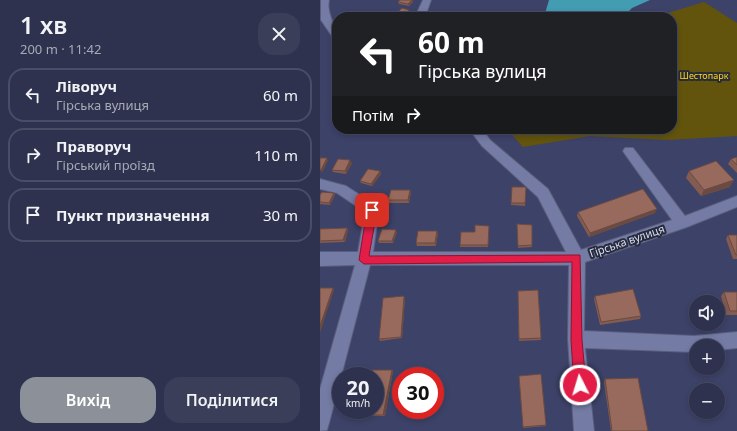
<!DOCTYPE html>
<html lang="uk">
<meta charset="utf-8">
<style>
:root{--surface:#2e324e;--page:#3a3e58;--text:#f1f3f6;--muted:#a7aab6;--line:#494d66;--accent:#8c9099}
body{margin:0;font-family:"Noto Sans",sans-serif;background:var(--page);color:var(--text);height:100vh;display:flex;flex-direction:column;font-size:15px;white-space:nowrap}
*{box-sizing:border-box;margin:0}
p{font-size:13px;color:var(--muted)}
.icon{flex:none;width:22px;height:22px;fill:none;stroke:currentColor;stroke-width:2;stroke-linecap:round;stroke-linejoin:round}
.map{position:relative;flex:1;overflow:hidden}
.side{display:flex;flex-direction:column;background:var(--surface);width:320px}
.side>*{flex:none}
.hud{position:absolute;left:12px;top:12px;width:345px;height:122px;border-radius:16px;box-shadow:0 2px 6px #0003,0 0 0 1px var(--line);background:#202124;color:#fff;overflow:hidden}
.buttons{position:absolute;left:369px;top:295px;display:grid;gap:8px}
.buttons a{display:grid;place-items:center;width:36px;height:36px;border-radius:50%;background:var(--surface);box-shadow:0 2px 6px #0003,0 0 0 1px var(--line);font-size:20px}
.speed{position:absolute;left:12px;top:367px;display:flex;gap:8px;font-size:20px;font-weight:700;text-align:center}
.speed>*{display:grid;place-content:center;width:52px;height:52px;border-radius:50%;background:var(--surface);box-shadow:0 2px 6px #0003,0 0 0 1px var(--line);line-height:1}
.speed small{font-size:10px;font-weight:400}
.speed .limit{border:6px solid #d22;background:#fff;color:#111}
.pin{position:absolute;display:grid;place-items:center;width:34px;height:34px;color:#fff;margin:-17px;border-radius:8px;box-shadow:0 2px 6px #0006}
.me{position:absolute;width:44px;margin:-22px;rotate:355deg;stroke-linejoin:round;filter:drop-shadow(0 0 3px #0008)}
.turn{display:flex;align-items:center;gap:14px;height:84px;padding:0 20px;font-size:18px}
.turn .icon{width:52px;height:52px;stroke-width:2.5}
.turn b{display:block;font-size:28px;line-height:34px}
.then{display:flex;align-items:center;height:38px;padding:0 20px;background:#0003;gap:8px;font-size:15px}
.round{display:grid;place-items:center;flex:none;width:42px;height:42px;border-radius:16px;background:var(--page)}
.head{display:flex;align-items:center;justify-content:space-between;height:68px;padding:0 20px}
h1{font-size:24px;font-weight:600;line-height:30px}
.action{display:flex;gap:8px;margin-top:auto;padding:8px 20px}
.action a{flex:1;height:46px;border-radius:16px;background:var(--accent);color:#fff;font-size:16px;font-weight:600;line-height:46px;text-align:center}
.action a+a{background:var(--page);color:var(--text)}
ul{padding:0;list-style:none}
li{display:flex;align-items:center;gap:12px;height:54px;margin:0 8px 6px;padding:0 12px;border:2px solid var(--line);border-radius:16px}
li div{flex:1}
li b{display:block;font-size:15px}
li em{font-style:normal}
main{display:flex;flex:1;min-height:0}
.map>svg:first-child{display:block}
.green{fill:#62540d}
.water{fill:#429cb2}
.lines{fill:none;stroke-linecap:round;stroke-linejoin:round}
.minor-casing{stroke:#5a5e7d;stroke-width:2}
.minor{fill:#747ba4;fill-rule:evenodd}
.wall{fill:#835b50}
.shaded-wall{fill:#6a4a41}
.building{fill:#986a5d;stroke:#6a4a41}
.route{fill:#e11d48;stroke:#92132f}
.labels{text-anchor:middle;stroke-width:4;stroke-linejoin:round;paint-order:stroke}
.far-park-label{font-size:9px;fill:#fed911;stroke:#282b3c}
.street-label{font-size:11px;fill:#d7dcf3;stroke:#282b3c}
</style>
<main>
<section class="side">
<div class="head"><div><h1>1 хв</h1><p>200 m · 11:42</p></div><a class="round"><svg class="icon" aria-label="close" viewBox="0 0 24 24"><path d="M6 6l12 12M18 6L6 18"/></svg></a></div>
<ul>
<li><svg class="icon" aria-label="left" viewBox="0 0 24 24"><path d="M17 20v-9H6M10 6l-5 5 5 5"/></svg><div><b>Ліворуч</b><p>Гірська вулиця</p></div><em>60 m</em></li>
<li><svg class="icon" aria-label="right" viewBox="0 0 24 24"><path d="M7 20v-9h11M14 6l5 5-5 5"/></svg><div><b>Праворуч</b><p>Гірський проїзд</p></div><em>110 m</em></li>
<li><svg class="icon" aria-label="arrive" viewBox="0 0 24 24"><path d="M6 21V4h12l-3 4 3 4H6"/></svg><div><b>Пункт призначення</b></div><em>30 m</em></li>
</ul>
<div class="action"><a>Вихід</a><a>Поділитися</a></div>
</section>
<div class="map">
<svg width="417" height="431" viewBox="0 0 417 431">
<rect width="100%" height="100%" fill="#3d4268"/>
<path class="green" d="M384,2L417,23V136L348,140L270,136L203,147L187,129H352V17H335Z"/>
<path class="water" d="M229,0H330L312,8L303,17H224Z"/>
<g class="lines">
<defs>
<g id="minor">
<path d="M1,0H9C6,15 17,25 17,40L14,39L1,20Z"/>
<path d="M103,0H111L105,17H95Z"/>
<path d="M149,129H162L170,140L228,189L261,250L352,220L305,154L303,151L305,148H313L365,216L417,196V207L367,227L265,262L264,331L374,336L417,332V348L398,350V346H376V352H374L265,348L274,431H254L248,339L249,265H50L9,423L7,430L0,431V389L35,265L0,266V252H38L45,212L17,193L0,189V179L26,186L57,206L59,210L53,252H246L218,197L162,146Z"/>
</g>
</defs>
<use href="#minor" class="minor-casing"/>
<use href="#minor" class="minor"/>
</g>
<g class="wall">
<path d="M78,2H93L89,6L79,4Z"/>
<path d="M89,10L90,12L85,17H76V14Z"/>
<path d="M417,157V173L408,164L411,159Z"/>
<path d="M32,163L26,174L13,172L12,170Z"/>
<path d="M60,171L61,174L52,186L41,183L40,181Z"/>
<path d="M369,171L410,187L381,196L366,178Z"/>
<path d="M206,187L205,206L191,205V203Z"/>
<path d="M91,192L89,203H69L68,200Z"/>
<path d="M14,193L15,195L10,205L0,204V195Z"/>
<path d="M258,212L335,213L269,237L257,216Z"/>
<path d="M197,224L212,225V247L198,248Z"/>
<path d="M27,228L28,230L25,242L0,243V229Z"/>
<path d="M169,228L168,247H140V245L155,232Z"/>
<path d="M77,232L73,243H59L58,241Z"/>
<path d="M118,233L116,246H97L96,243Z"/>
<path d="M408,235H417V259H413L406,239Z"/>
<path d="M218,290L221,340L199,341L198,291Z"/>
<path d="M404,292H417V315H406L401,296Z"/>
<path d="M275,296L321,316L320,319L280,325L274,299Z"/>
<path d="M85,298L82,338L60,341L59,339Z"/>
<path d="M72,370L73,371L65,416H45L43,415Z"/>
<path d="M199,376L226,425V426L203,428Z"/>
<path d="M285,379L328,431H291L284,382Z"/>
</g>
<g class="shaded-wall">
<path d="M92,0H93V2L89,6L88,4Z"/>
<path d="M89,10L90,12L85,17H83V16Z"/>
<path d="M7,158L8,161L2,173L1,170Z"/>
<path d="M30,160L32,163L26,174L25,171Z"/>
<path d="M60,171L61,174L52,186L51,184Z"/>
<path d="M414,180L410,187L381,196L384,190Z"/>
<path d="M90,190L91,192L89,203L88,200Z"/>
<path d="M14,193L15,195L10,205L9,203Z"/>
<path d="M337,209L335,213L269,237L270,233Z"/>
<path d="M27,228L28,230L25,242L23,240Z"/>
<path d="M76,230L77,232L73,243L72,241Z"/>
<path d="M117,231L118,233L116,246L115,243Z"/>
<path d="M13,288L14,290L0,333V326Z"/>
<path d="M84,296L85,298L82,338L81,337Z"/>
<path d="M72,370L73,371L65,416L63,415Z"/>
</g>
<g class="building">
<path d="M80,0H92L88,4L78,2Z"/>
<path d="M82,8L89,10L83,16L76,14Z"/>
<path d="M417,157V165L411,159Z"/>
<path d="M0,158H7L1,170H0Z"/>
<path d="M18,159L30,160L25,171L12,170Z"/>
<path d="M396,161L414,180L384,190L369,171Z"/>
<path d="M48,169L60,171L51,184L40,181Z"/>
<path d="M192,187H206L205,203H191Z"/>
<path d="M323,189L337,209L270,233L258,212Z"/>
<path d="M71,190H90L88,200H68Z"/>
<path d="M2,192L14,193L9,203L0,202V195Z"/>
<path d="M197,224L212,225V245L198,246Z"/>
<path d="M155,225L169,226L168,245H140L141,232H155Z"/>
<path d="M27,228L23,240L0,241V229Z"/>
<path d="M62,229L76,230L72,241H58Z"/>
<path d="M98,231H117L115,243H96Z"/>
<path d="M408,235H417V255H416Z"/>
<path d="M0,288H13L0,326Z"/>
<path d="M313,289L321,316L281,322L275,296Z"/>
<path d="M218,290L221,338L199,339L198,291Z"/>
<path d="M404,292H417V311H410Z"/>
<path d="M84,296L81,337L59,339L63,298Z"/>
<path d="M52,370H72L63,415H43L44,410H55V376H51Z"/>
<path d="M221,374L226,425L203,427L199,376Z"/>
<path d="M318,378L328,431H292L285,379Z"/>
</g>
<path class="route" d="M52,206L57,210L49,256L260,255L262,340L266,385L264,389L260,391L256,389L254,385L251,340L252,262L44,264L39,260L47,210Z"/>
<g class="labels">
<g class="far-park-label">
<text x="384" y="79">Шестопарк</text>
</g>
<g class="street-label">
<text transform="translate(307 241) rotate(-19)" y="4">Гірська вулиця</text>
</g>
</g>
</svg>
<div class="buttons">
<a><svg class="icon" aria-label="sound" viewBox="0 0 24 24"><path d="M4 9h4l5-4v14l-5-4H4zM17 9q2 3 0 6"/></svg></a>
<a>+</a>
<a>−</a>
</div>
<div class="speed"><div>20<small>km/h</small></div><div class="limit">30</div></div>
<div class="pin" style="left:52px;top:210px;background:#d93025"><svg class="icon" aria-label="arrive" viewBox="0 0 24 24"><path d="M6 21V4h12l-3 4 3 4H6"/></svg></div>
<svg class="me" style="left:260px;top:385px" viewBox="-20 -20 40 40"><circle r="17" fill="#e11d48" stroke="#fff" stroke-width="3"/><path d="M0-11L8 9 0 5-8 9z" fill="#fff"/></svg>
<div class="hud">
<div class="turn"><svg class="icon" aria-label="left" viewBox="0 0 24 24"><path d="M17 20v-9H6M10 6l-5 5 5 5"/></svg><div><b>60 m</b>Гірська вулиця</div></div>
<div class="then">Потім<svg class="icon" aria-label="right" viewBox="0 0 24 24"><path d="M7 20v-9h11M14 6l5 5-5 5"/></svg></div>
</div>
</div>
</main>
